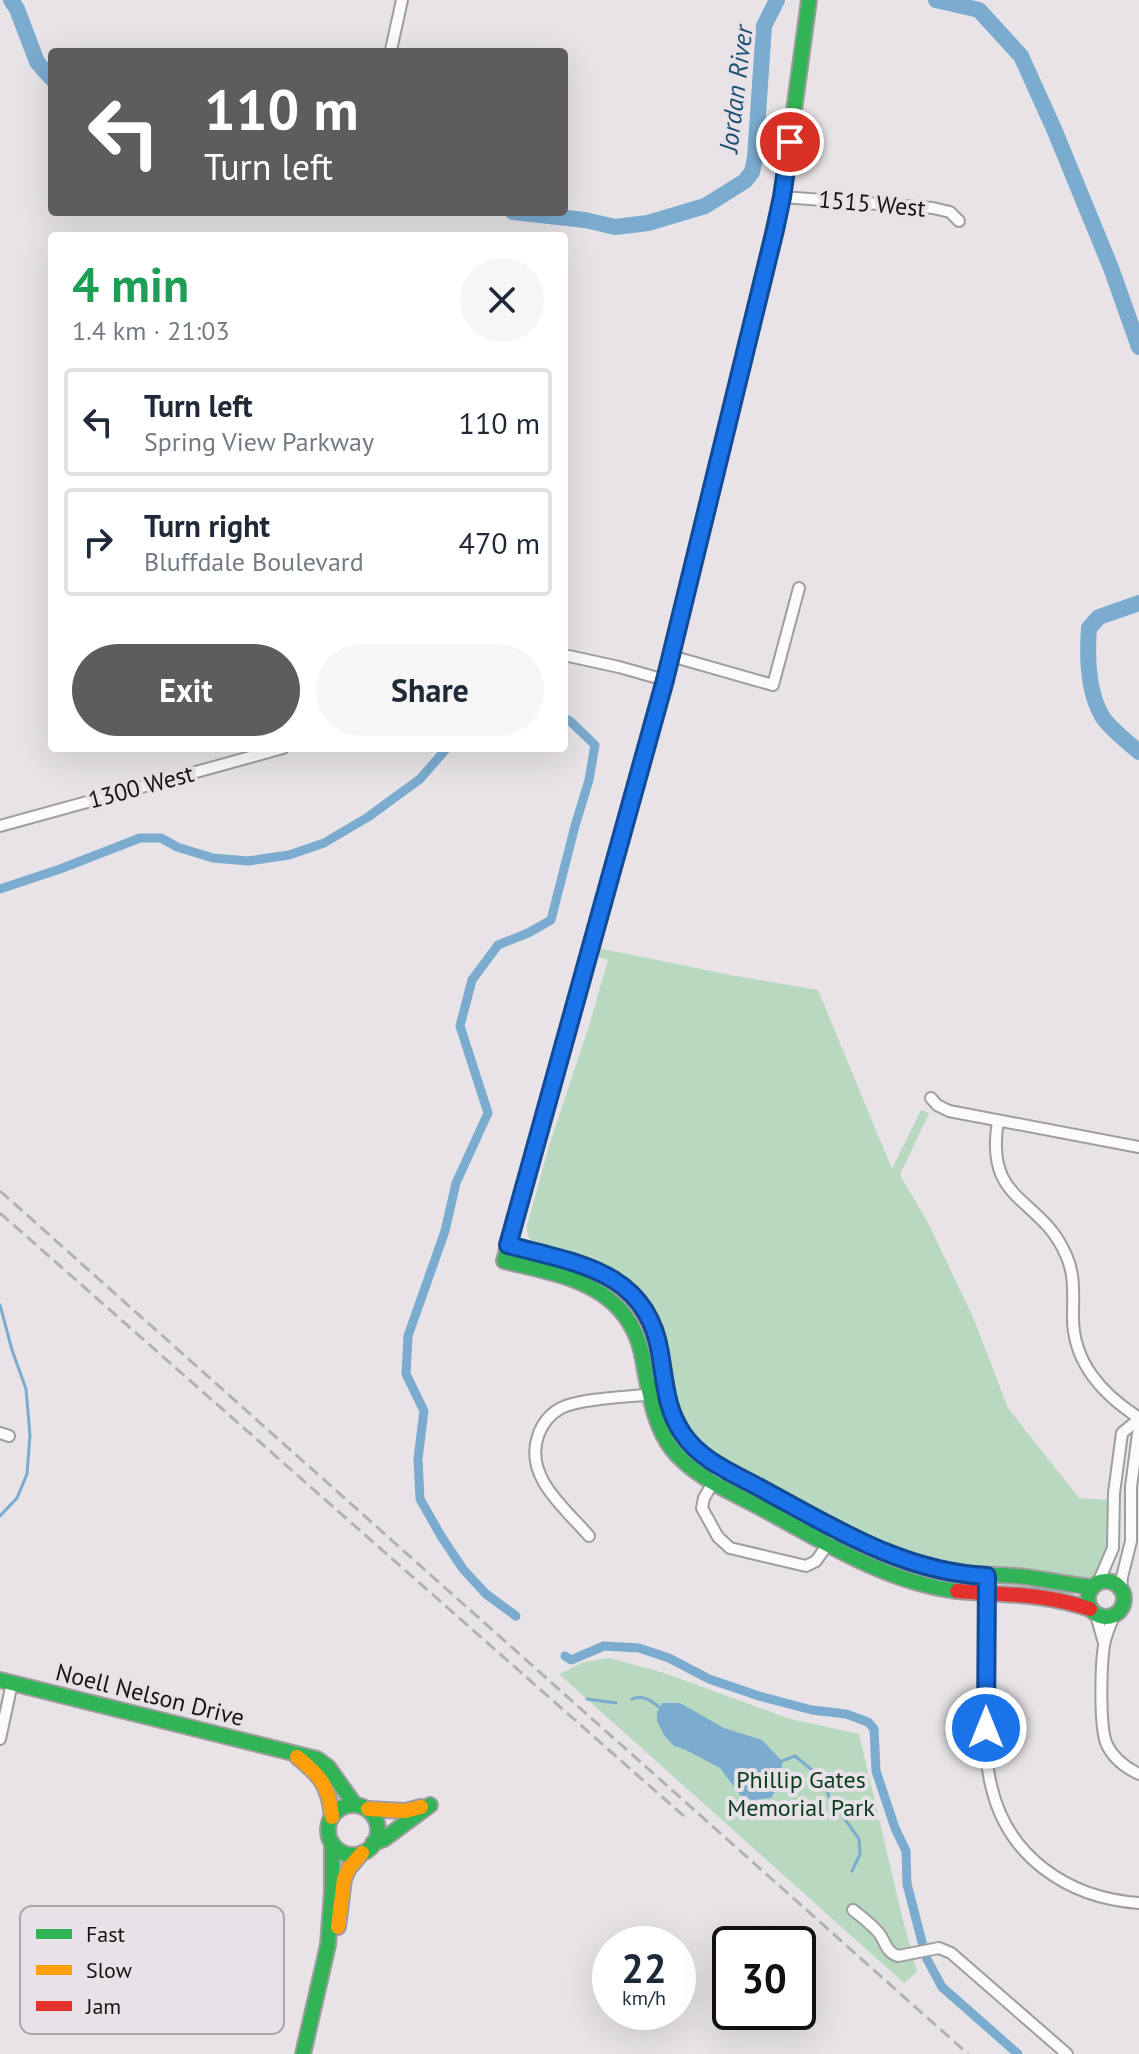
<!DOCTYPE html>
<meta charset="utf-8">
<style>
:root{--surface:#fff;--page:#f6f6f7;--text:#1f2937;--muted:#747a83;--line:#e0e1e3;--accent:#5e5c5e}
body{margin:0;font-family:"PT Sans",sans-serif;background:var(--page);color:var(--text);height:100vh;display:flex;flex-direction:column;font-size:30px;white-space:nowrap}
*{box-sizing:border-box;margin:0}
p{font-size:26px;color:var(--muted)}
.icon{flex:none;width:44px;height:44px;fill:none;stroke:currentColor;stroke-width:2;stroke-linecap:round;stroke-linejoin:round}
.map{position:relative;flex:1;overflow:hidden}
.sheet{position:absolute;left:48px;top:232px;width:520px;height:520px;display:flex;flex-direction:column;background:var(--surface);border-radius:8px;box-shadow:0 8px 32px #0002}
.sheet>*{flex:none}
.banner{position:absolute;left:48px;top:48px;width:520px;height:168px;border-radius:8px;box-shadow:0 8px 32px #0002;background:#5e5c5e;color:#fff;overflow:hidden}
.speed{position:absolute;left:592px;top:1926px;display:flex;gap:16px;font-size:40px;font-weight:700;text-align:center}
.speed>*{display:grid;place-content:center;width:104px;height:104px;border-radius:50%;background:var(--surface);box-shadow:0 8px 32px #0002;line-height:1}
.speed small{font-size:20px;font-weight:400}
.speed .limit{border:4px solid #111;border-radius:12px;background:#fff;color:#111}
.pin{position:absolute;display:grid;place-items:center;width:68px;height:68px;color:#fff;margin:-34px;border:4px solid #fff;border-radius:50%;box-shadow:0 2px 8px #0007}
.me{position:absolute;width:88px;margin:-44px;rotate:0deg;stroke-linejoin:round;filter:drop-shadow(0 0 6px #0008)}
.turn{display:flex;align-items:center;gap:28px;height:168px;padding:0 24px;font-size:36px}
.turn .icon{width:104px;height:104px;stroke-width:2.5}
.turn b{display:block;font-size:56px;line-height:68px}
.round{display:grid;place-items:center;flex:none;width:84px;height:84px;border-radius:42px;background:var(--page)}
.summary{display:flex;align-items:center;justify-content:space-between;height:136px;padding:0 24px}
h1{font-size:48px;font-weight:700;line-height:60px;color:#1e9e55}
.primary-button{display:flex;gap:16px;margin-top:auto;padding:16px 24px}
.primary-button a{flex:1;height:92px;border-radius:48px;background:var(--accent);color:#fff;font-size:32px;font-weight:700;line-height:92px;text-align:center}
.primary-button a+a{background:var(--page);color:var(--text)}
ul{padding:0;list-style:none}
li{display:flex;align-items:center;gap:24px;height:108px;margin:0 16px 12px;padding:0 8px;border:4px solid var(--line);border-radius:8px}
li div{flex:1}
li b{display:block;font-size:30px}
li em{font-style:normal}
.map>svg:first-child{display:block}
.green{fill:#b8d8bf}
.water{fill:#7babce}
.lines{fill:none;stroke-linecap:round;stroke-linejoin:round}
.stream{stroke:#7babce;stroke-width:3}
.canal{stroke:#7babce;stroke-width:9}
.river{stroke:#7babce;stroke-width:16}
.street-casing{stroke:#9f9d9f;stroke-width:14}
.fast-casing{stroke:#9f9d9f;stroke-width:18}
.slow-casing{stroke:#9f9d9f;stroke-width:18}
.jam-casing{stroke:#9f9d9f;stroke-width:18}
.street{stroke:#fbfbfb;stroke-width:10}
.fast{stroke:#30b455;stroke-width:14}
.slow{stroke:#ff9f0a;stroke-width:14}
.jam{stroke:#e5322d;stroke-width:14}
.rail{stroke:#b3b2b3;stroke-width:3;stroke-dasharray:12 6;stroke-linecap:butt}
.route-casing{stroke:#114b97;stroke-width:20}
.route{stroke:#1a73e8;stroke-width:14}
.labels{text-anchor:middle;stroke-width:8;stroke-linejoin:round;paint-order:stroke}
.street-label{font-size:24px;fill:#151314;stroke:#e8e2e8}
.park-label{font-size:24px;fill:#073c1b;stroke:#e8e2e8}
.water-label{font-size:26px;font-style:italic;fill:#1b4f71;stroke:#e8e2e8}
.key{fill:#e8e2e8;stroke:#a9a4a8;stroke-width:2}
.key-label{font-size:22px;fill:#151314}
</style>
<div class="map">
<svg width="1139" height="2054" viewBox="0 0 1139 2054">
<rect width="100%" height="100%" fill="#e7e3e7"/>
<g class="green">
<path d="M598,948L730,975L818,990L892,1169L921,1110L929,1113L900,1175L928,1223L973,1317L1008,1408L1079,1498L1109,1500C1109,1521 1113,1575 1083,1579C1072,1581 1058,1576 1047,1574C1007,1567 967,1568 927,1558C870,1544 820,1511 769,1482C745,1469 711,1455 692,1435C673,1413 674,1395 670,1368C669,1358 668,1347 665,1338C655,1305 632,1276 600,1262C580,1253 557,1249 536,1243C528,1239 527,1235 527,1226L549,1146L589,1026L608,960L599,957Z"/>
<path d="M609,1658L664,1673L790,1719L859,1734L902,1916L917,1972L904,1983L559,1674L584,1662Z"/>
</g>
<path class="water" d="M662,1703H680L724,1728L762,1740L782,1761V1780L771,1798L752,1800L741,1796L720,1768L686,1750L674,1746L664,1735L657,1721V1713Z"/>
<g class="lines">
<g class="stream">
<path d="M0,1305L12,1350L26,1389L30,1435L27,1474L17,1498L0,1516"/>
<path d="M587,1699L616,1703"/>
<path d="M632,1699C643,1695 651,1700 660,1708"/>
<path d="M782,1761L795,1756L823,1779L829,1797L859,1839L860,1854L852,1871"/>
</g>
<g class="canal">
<path d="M0,889L60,869L140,838H161L177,847L213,858L248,861L289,855L324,843L368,817L420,779L447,748"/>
<path d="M516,1616L486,1594L463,1569L441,1536L420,1499L418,1459L424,1411L406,1374L408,1336L445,1231L456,1183L488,1113L460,1026L472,980L498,945L528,933L551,920L575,826L589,780L595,745L570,721L564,718"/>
<path d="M565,1656L571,1660L604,1646L639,1648L669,1658L709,1679L759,1696L812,1710L846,1714L868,1722L874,1729L876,1771L895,1828L906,1851L907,1884L922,1942"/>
<path d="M927,1959L942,1987L1018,2054"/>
</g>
<g class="river">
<path d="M11,0L17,9L37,62L52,79"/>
<path d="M936,0L979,10L1021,56L1054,129L1111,268L1139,347"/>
<path d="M513,212L585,220L615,227L648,223L705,206L745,181L752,172L755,158L764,26L777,0"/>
<path d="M1139,603L1099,617L1089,628C1087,655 1088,692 1102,716C1109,728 1129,743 1139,752"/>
</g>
<defs>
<g id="street">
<path d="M391,50L402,0"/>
<path d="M782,197L933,208L950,212L959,221"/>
<path d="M564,655L619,667L665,680"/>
<path d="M671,656L773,685L799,588"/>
<path d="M0,826L283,748"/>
<path d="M931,1098L937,1105L949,1111L1139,1147"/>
<path d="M998,1121C984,1204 1040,1195 1066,1255C1075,1274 1073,1294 1073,1315C1072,1362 1102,1394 1139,1418"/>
<path d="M0,1433L9,1436"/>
<path d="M722,1467L704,1498L702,1508L718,1537L730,1548L806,1566L816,1561L830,1541"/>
<path d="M589,1536C565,1508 524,1477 538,1436C542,1424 550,1414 561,1408C582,1398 630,1397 654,1394"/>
<path d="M1098,1583L1113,1548L1114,1493L1122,1433L1139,1419"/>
<path d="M987,1588C986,1625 986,1662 986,1699C986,1728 984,1757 991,1785C1007,1857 1068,1898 1139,1903"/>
<path d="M1121,1590L1122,1577L1131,1541V1487L1139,1426"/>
<path d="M1096,1615L1104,1643"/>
<path d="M1114,1616C1110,1625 1106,1635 1104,1645C1101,1665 1099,1728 1107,1745C1114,1759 1126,1768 1139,1774"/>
<path d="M0,1739L12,1683"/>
<path d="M853,1910C862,1917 871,1924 878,1932C886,1941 885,1952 898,1956L939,1948L951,1953L1067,2054"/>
</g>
<g id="fast">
<path d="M691,574L757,304L784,184L809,0"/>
<path d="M605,898L504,1261C551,1273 609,1280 633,1329C641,1343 643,1360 646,1376C651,1401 656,1428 672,1449C694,1477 732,1492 763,1509C824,1542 886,1582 957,1591"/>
<path d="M508,1245C581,1264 644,1272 661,1358C666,1386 667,1415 685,1438C706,1464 738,1476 766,1491C819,1520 871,1552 930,1568C962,1577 994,1573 1026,1577C1048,1580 1070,1585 1092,1587"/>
<circle cx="1106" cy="1599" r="18"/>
<path d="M0,1680L317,1759L328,1767L355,1805"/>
<circle cx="353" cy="1830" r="25"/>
<path d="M373,1843L384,1839L430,1805"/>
<path d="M303,2054L328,1945L332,1891V1843"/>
</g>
<g id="slow">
<path d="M297,1757C321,1776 329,1786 332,1817"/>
<path d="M368,1809L405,1811L421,1807"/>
<path d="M338,1927L344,1879L349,1868L362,1853"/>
</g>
<g id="jam">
<path d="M605,898L665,680L691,574"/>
<path d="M957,1591C1005,1595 1044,1593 1090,1609"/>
</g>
</defs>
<use href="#street" class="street-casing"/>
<use href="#fast" class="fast-casing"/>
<use href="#slow" class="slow-casing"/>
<use href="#jam" class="jam-casing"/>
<use href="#street" class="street"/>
<use href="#fast" class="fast"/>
<use href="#slow" class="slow"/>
<use href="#jam" class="jam"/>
<g class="rail">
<path d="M0,1191L968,2054"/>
<path d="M0,1213L686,1818"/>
</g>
</g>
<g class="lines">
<defs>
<path id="route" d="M790,142L782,197L775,230L665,680L508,1245C575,1263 647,1270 660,1353C665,1382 666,1410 683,1434C701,1461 735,1474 762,1489C834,1528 903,1572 987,1576L986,1728"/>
</defs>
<use href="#route" class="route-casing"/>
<use href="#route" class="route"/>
</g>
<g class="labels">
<g class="street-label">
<text transform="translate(872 204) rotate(5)" y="8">1515 West</text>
<text transform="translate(141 787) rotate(-15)" y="8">1300 West</text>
<text transform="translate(150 1695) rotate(14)" y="8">Noell Nelson Drive</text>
</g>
<g class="park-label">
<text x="801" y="1788">Phillip Gates<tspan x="801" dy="28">Memorial Park</tspan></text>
</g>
<g class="water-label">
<text transform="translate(736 89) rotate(-83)" y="9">Jordan River</text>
</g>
</g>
<rect x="20" y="1906" width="264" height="128" rx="12" class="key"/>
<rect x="36" y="1929" width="36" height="10" fill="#30b455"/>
<rect x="36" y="1965" width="36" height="10" fill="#ff9f0a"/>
<rect x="36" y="2001" width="36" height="10" fill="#e5322d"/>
<g class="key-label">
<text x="86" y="1942">Fast</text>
<text x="86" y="1978">Slow</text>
<text x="86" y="2014">Jam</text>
</g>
</svg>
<div class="speed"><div>22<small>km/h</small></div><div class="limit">30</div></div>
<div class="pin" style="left:790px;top:142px;background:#d93025"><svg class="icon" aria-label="arrive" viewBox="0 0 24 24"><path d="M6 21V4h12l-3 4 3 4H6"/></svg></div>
<svg class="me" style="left:986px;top:1728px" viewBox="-20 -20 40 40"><circle r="17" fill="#1a73e8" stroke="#fff" stroke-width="3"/><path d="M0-11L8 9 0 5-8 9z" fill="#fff"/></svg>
<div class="banner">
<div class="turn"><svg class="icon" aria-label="left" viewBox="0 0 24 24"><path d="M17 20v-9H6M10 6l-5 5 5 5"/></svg><div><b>110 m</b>Turn left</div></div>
</div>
<section class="sheet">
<div class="summary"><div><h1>4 min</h1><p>1.4 km · 21:03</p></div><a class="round"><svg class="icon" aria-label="close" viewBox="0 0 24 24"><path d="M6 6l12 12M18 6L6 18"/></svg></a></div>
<ul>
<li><svg class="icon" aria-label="left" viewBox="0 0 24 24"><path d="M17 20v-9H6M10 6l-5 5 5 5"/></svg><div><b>Turn left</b><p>Spring View Parkway</p></div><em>110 m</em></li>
<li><svg class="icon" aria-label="right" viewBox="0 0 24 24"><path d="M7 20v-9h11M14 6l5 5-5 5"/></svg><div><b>Turn right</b><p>Bluffdale Boulevard</p></div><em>470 m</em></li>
</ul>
<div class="primary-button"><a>Exit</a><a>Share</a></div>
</section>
</div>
